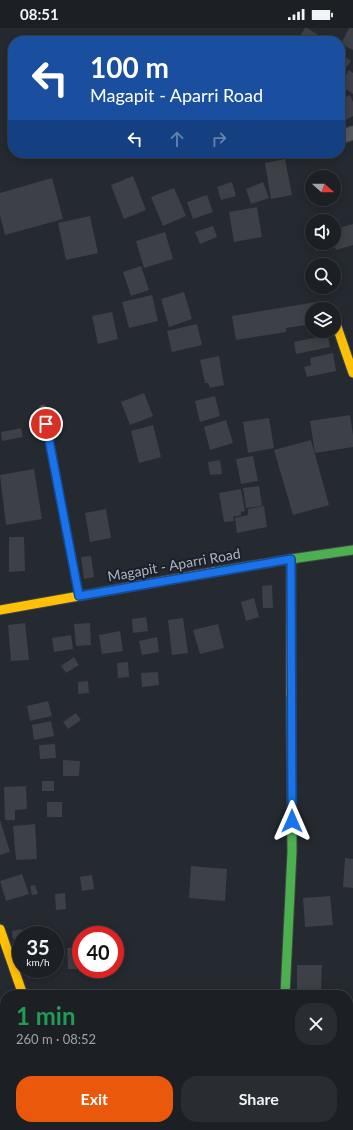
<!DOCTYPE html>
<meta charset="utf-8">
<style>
:root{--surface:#1c1f24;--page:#292c31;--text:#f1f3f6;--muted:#a0a2a6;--line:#3a3d41;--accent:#ea580c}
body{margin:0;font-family:Lato,sans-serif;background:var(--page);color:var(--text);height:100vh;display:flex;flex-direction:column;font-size:15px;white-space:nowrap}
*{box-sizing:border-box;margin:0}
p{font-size:13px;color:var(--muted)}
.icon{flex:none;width:22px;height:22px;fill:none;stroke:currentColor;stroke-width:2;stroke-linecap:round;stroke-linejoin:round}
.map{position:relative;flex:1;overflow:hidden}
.details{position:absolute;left:0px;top:962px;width:353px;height:140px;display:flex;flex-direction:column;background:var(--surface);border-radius:16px 16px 0 0;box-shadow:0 2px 10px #0003,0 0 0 1px var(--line)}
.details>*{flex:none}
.banner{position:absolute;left:8px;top:8px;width:337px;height:122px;border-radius:16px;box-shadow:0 2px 10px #0003,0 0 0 1px var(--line);background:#1a4fa0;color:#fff;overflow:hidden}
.needle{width:26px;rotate:111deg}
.tools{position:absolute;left:305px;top:142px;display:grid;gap:8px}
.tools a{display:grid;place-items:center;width:36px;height:36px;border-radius:50%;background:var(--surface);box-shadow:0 2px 10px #0003,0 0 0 1px var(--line);font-size:20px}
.speed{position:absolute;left:12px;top:898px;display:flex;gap:8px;font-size:20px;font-weight:700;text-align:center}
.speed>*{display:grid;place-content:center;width:52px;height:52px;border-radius:50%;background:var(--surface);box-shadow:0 2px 10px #0003,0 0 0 1px var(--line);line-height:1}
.speed small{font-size:10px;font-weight:400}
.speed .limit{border:6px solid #d22;background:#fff;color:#111}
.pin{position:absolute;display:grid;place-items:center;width:34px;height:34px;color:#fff;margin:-17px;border:2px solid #fff;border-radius:50%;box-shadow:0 1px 4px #0007}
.me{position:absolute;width:44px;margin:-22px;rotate:0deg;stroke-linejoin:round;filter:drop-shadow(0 0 3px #0008)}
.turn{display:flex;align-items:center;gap:14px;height:84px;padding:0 16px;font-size:18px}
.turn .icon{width:52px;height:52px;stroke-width:2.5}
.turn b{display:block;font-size:28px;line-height:34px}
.lanes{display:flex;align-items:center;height:38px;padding:0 16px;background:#0003;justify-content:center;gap:20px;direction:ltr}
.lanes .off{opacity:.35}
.round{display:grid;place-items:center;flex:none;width:42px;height:42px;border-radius:16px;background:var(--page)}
.summary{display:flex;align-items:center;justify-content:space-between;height:68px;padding:0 16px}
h1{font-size:24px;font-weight:700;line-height:30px;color:#1e9e55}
.button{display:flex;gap:8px;margin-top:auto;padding:8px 16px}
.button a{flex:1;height:46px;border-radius:16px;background:var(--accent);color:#fff;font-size:16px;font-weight:700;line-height:46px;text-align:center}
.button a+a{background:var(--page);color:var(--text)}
.status{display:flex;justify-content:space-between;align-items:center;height:28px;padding:0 20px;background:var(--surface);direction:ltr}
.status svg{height:11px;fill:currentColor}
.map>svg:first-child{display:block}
.building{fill:#3d4046}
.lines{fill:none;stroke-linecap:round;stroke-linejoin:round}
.lane-casing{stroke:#414449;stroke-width:9}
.street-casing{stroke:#414449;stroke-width:15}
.fast-casing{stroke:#414449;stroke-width:11}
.slow-casing{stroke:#414449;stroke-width:11}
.lane{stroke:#55585e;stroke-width:7}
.street{stroke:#55585e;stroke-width:13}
.fast{stroke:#4caf50;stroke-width:9}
.slow{stroke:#ffc107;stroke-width:9}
.route-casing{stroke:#114b97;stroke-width:10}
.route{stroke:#1a73e8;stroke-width:7}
.labels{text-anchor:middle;stroke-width:4;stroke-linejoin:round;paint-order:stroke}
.street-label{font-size:14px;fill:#aeb5c1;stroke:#1a1f29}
</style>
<div class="status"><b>08:51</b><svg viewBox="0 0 49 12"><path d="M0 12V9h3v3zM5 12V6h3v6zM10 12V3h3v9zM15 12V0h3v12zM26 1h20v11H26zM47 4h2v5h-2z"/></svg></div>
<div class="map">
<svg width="353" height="1102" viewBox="0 0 353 1102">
<rect width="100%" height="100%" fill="#252930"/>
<g class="building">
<path d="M305,0H307L328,13H297Z"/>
<path d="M349,0H353V22L341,16Z"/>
<path d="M340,25L351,33L340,48Z"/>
<path d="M349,42L353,45V66L340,57Z"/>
<path d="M350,67L353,74V88L342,94L340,91V72Z"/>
<path d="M285,131L292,167L271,171L265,135Z"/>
<path d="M133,148L146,182L124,191L111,157Z"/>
<path d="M52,150L63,191L5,207L0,187V165Z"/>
<path d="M232,154L236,168L221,172L217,159Z"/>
<path d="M263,154L269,170L251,176L246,161Z"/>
<path d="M174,160L186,188L163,198L151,169Z"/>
<path d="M207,167L213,184L193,191L187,174Z"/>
<path d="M257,179L262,209L234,214L229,184Z"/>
<path d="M90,188L98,225L66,232L58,195Z"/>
<path d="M353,196V217L336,222L335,219L330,221L328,215H334V201Z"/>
<path d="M213,198L217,209L200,216L195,204Z"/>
<path d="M165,204L173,231L144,240L136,213Z"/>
<path d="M314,215H326L327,220L316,223Z"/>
<path d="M141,238L149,262L131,268L123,244Z"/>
<path d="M184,264L192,291L169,299L161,271Z"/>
<path d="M152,267L158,293L129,300L122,274Z"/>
<path d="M316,274L317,281H312V296L286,300V304L236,312L232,288Z"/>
<path d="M112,284L118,311L98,316L92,288Z"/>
<path d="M197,296L202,317L172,324L167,303Z"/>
<path d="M328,307L330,319L296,326L294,314Z"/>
<path d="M333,325L336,343L307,349L304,339L311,337L310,330Z"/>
<path d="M219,328L224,357L210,360L208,355H205L200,332Z"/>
<path d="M144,365L153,388L130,397L121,374Z"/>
<path d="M215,368L220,388L200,394L195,373Z"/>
<path d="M350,387L353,407V419L315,425L310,393Z"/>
<path d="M269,390L274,420L248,425L243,394Z"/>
<path d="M226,392L233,415L210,422L204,399Z"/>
<path d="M153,397L161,429L139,435L131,403Z"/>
<path d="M21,400L23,409L2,413L1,404Z"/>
<path d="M311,412L329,477L293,487L274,422Z"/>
<path d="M253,428L258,453L241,456L236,431Z"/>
<path d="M220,432L222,446L210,447L208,434Z"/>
<path d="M34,441L42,491L6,497L0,447Z"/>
<path d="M259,458L262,478L246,480L243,460Z"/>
<path d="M241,461L245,483L241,484V487L233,489L234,493L224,494L219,465Z"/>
<path d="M264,478L267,499L237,505L235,490L248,487V481Z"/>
<path d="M106,481L111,510L90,514L85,485Z"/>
<path d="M9,509H24L25,543L9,544Z"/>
<path d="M91,528L94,549L84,551L81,529Z"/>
<path d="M272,557L273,580H263L262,558Z"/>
<path d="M254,570L259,589L246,593L241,574Z"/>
<path d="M146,589L148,603L133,605L132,591Z"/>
<path d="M183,590L188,625L172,627L168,592Z"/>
<path d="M25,595L29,632L11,633L8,597Z"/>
<path d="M90,595L91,617L76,618L74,596Z"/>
<path d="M218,596L224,620L200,626L193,602Z"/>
<path d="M120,603L123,623L102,626L99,607Z"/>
<path d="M71,607L73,621L54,624L52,610Z"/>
<path d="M157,609L159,624L142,627L139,613Z"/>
<path d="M74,629L79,637L66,645L61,638Z"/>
<path d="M128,634L129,649L118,650L117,635Z"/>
<path d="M158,644L159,657L142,659L141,645Z"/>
<path d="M88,653L89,665L78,666V654Z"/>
<path d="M48,673L52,688L30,693L27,678Z"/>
<path d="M76,685L81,692L68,701L63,694Z"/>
<path d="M51,693L54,708L34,712L32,697Z"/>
<path d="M55,716L56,730L40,731L39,717Z"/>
<path d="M63,732L80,733L79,748H63Z"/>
<rect x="42" y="753" width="12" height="10"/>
<path d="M26,758L27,781L15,782V792H5L4,759Z"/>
<rect x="47" y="774" width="15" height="15"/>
<path d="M0,792L10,824L0,827Z"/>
<path d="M35,796L37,831L16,832L13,798Z"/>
<path d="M345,830L353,831V860L343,859Z"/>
<path d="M191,838L227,841L225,873L189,870Z"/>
<path d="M22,846L29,866L6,873L0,853Z"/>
<path d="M92,847L94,861L82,863L80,849Z"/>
<path d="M35,857L38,866L32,867L30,858Z"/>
<path d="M65,865L66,881L56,882L55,866Z"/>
<path d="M330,868L333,897L305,899L303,870Z"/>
<path d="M22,901L21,910L13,911L12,903Z"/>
<path d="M81,919V941H68L67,920Z"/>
<path d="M297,937H322L321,963L297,962Z"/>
<path d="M129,1097H153V1102H128Z"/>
</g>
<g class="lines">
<defs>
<path id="lane" d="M43,381L79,567"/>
<g id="street">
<path d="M340,109L353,105"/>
<path d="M348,1038H353"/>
<path d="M59,1097L60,1102"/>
</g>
<g id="fast">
<path d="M214,544L291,531L353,522"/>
<path d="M285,967L292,824L291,666"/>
</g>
<g id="slow">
<path d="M335,293L353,345"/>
<path d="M291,531V666"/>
<path d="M0,582L214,544"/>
<path d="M0,901L23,967"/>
</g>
</defs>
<use href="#lane" class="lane-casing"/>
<use href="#street" class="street-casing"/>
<use href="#fast" class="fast-casing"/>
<use href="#slow" class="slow-casing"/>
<use href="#lane" class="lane"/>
<use href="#street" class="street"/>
<use href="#fast" class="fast"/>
<use href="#slow" class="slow"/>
</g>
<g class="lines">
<defs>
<path id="route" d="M46,396L79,568L291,531L292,793"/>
</defs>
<use href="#route" class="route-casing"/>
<use href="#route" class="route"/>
</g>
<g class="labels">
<g class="street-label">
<text transform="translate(174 537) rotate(-10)" y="5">Magapit - Aparri Road</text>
</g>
</g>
</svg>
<div class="tools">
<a><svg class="needle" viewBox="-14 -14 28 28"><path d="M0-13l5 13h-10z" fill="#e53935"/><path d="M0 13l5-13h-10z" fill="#a0a2a6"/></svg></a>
<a><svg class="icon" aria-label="sound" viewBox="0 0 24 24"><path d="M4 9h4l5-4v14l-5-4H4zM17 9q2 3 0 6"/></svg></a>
<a><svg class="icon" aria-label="search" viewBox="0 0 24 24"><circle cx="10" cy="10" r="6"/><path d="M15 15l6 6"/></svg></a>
<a><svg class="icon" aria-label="layers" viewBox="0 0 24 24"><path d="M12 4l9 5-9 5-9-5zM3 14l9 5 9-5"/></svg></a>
</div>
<div class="speed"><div>35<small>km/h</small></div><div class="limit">40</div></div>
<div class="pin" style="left:46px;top:396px;background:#d93025"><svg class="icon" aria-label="arrive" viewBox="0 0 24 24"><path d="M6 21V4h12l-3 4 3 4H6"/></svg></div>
<svg class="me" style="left:292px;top:793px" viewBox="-20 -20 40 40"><path d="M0-17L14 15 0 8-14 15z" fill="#1a73e8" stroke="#fff" stroke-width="4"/></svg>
<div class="banner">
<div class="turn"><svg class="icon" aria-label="left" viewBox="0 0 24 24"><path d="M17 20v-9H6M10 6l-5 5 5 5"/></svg><div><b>100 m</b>Magapit - Aparri Road</div></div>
<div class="lanes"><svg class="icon" aria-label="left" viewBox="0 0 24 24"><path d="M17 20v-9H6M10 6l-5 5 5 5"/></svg><svg class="icon off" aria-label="ahead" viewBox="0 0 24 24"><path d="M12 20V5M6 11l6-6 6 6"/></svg><svg class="icon off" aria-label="right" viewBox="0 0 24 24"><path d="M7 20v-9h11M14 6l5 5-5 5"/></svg></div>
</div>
<section class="details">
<div class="summary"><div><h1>1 min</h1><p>260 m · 08:52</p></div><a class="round"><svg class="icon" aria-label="close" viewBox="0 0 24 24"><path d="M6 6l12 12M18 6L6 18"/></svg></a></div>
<div class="button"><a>Exit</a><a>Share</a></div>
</section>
</div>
